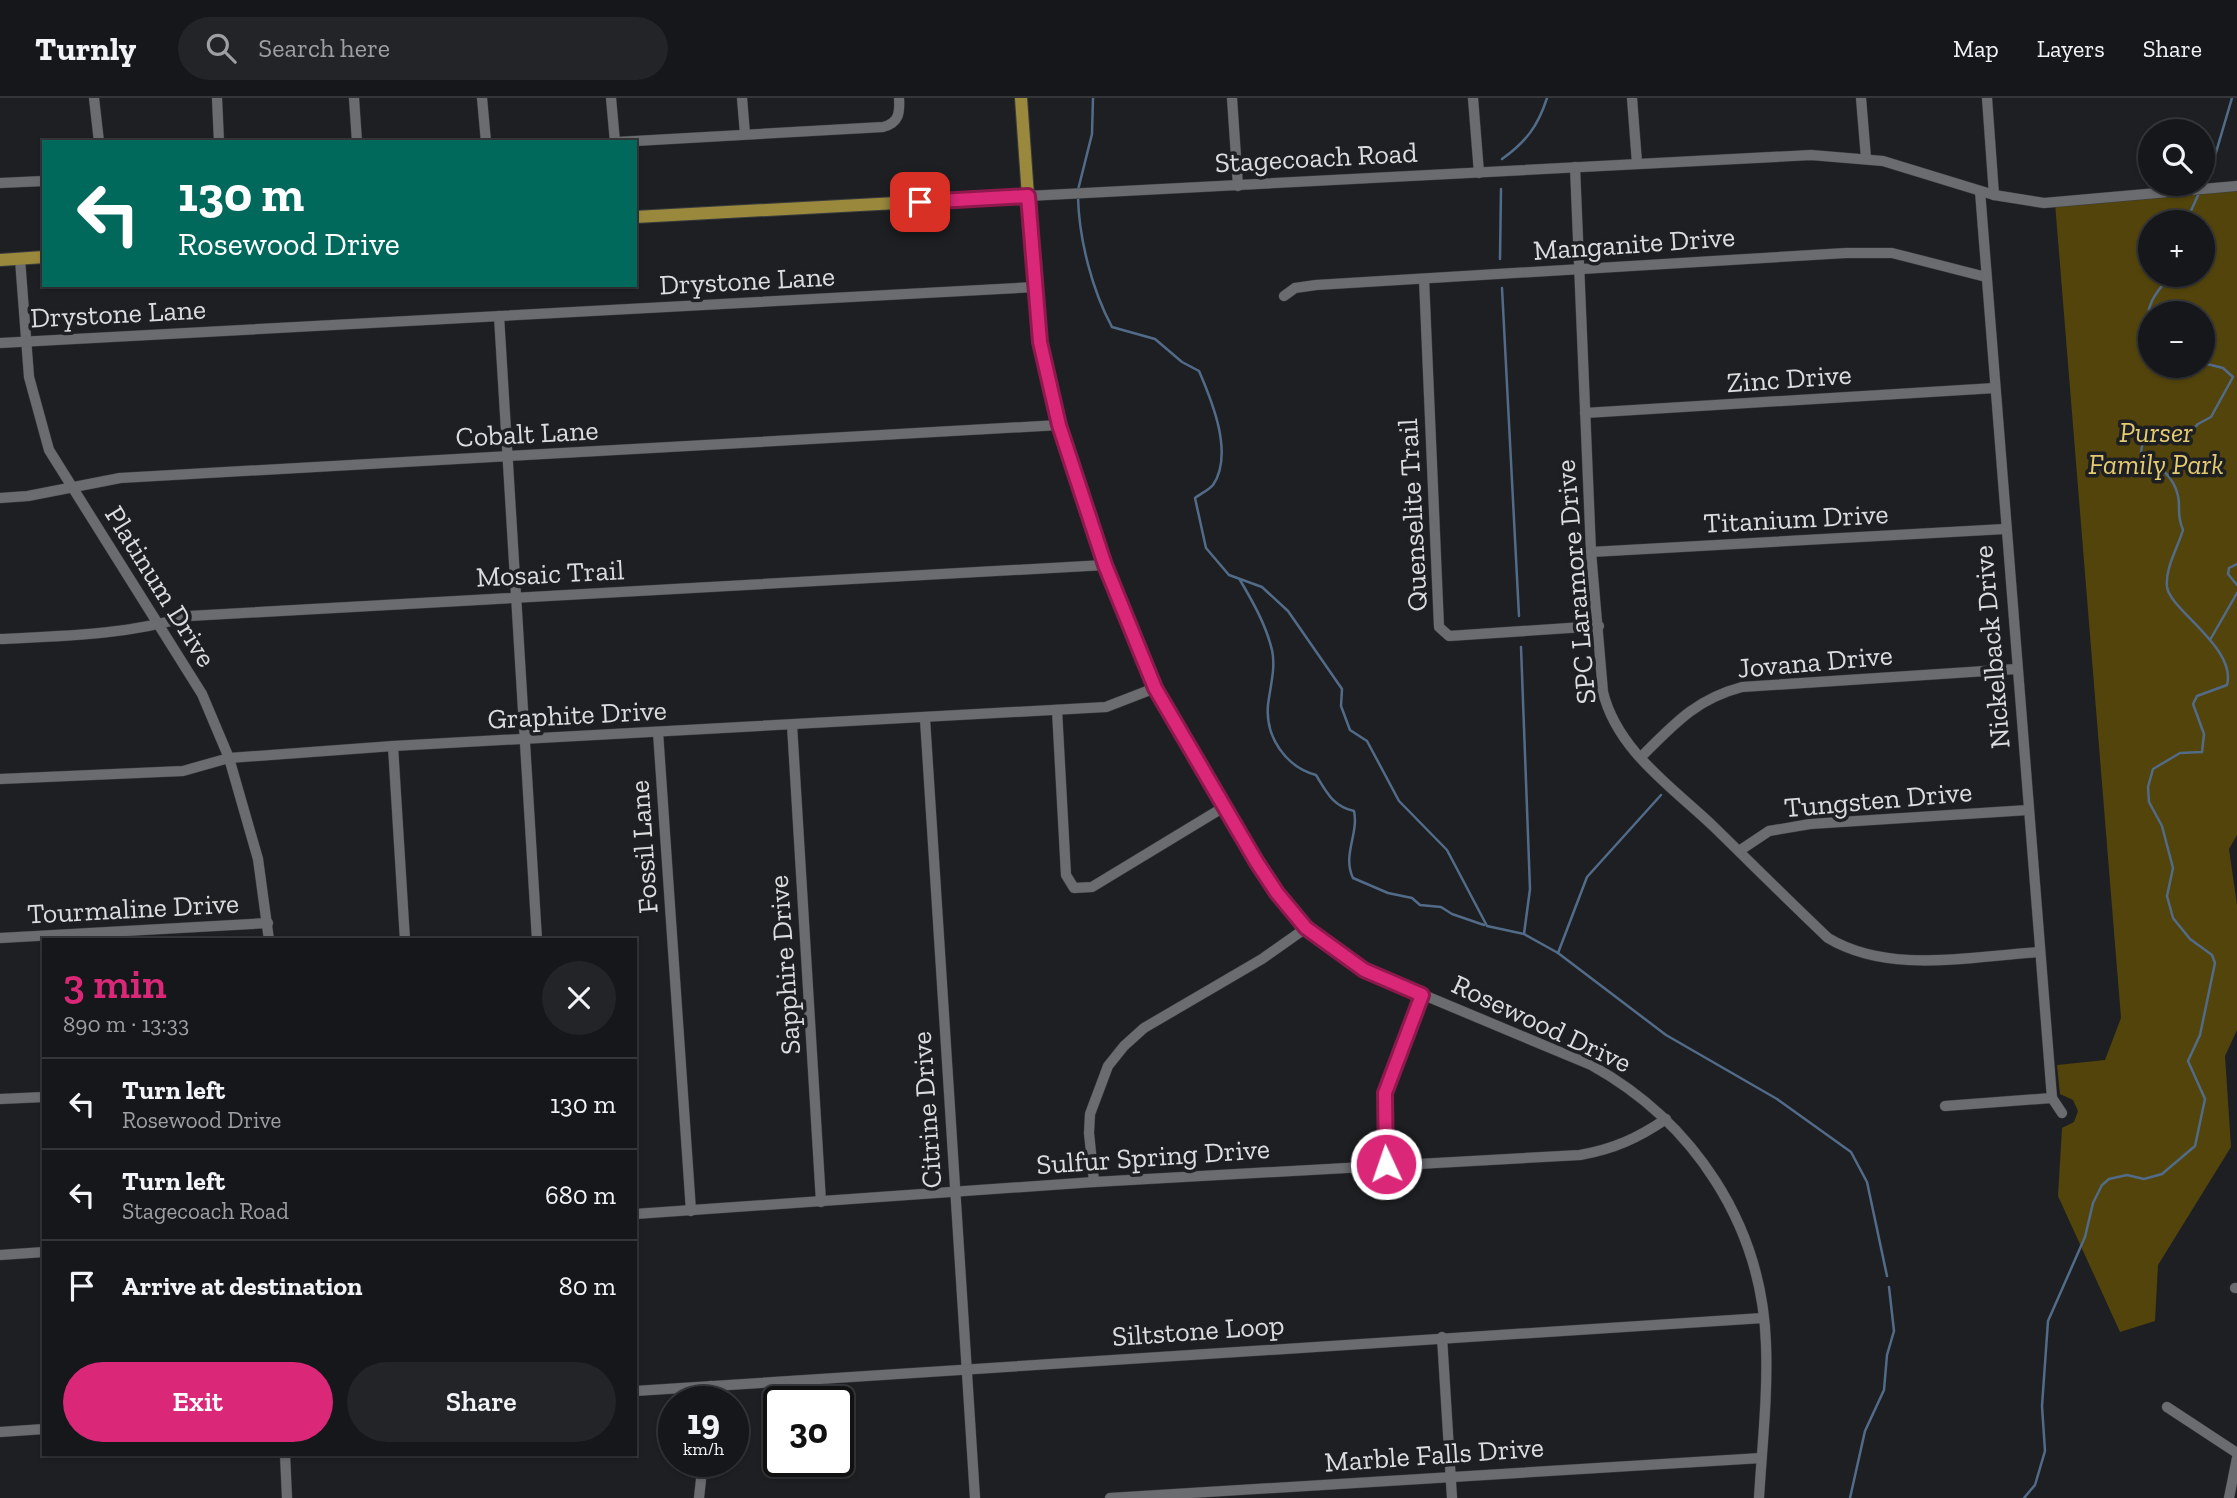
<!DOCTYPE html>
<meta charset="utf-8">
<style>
:root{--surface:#16171a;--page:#232427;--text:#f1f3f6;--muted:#9e9fa2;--line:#353639;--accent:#db2777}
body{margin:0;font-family:"Zilla Slab",serif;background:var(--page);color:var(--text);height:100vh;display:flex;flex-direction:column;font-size:26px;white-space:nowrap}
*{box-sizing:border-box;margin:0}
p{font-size:23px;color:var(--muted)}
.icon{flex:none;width:38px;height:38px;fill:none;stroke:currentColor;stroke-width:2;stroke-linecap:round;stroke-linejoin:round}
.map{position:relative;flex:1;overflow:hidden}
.panel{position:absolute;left:42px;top:840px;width:595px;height:518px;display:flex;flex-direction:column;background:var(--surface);border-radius:0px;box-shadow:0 2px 5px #0004,0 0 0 2px var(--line)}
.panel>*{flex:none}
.guide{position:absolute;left:42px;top:42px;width:595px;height:147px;border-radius:0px;box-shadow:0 2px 5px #0004,0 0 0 2px var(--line);background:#00695c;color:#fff;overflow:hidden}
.buttons{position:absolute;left:2138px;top:21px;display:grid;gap:14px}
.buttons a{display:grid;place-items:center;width:77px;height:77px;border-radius:50%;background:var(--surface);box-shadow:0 2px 5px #0004,0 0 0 2px var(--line);font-size:35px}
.speed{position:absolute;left:658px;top:1288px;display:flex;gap:14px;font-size:35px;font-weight:700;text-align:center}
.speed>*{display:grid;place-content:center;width:91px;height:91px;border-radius:50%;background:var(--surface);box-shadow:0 2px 5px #0004,0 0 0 2px var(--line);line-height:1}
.speed small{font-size:18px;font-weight:400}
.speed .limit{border:4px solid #111;border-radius:10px;background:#fff;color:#111}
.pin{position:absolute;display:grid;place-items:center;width:60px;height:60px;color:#fff;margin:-30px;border-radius:14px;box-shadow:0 4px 10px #0006}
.me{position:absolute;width:77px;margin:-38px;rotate:357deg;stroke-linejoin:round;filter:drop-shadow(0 0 5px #0008)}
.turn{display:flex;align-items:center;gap:24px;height:147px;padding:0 21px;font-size:32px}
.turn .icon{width:91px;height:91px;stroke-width:2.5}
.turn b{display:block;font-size:49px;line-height:60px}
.round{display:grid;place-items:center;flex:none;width:74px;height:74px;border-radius:37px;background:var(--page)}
.headline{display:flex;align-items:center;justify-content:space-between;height:119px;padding:0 21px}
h1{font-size:42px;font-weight:600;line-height:52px;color:var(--accent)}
.button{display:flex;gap:14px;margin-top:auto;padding:14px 21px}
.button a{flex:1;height:80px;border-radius:42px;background:var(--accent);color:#fff;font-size:28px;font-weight:600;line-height:80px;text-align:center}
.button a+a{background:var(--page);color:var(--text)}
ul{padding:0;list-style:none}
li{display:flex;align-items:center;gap:21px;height:91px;padding:0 21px;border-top:2px solid var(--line)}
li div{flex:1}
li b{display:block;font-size:26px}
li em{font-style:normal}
header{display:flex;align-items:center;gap:42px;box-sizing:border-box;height:98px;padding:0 35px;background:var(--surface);border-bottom:2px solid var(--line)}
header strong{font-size:33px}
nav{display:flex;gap:38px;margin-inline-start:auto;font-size:24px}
.search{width:490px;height:63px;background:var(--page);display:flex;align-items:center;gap:18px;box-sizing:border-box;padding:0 24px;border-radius:38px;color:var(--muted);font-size:26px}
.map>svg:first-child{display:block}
.green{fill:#52440b;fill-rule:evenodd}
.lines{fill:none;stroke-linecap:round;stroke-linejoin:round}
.stream{stroke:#526b89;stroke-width:2.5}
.minor-casing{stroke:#3a3c3d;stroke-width:11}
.major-casing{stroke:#3a3c3d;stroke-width:14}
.minor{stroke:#6a6c6f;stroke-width:10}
.major{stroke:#9a893c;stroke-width:12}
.route-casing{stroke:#8e194d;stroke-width:18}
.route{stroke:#db2777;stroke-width:12}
.labels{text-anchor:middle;stroke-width:7;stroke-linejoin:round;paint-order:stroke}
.street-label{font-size:28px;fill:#dadcdd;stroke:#1d1f22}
.park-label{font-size:28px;font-style:italic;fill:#e4cb70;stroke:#1d1f22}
</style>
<header>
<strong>Turnly</strong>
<div class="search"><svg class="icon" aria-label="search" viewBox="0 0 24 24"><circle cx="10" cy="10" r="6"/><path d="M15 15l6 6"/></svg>Search here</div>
<nav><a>Map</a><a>Layers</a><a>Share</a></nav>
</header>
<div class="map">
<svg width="2237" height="1400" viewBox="0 0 2237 1400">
<rect width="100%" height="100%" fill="#1d1f22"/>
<path class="green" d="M2237,88V737L2229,751L2237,807V932L2225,958L2231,1049L2158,1167L2155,1223L2120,1234L2058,1098L2062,1030L2074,1024L2078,1013L2073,1002L2060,996L2057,967L2105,962L2121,920L2055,105ZM2151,124H2203V177H2151ZM2151,215H2203V268H2151Z"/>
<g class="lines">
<g class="stream">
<path d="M1502,61C1526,44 1538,28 1547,0"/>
<path d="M2202,89L2212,68L2232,0"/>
<path d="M1078,92L1092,36L1093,0"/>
<path d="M1078,99C1079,141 1092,192 1112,229L1155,241L1182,264L1199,273C1212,303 1234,356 1213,387C1209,392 1200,396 1195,400L1206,450L1229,477L1262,489L1288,513L1342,591L1341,608L1350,632L1367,643L1399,703L1447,752L1487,828L1524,836L1558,855L1666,937L1777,1001L1851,1054L1867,1084L1887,1178"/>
<path d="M2186,124L2199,95"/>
<path d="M1500,161L1501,91"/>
<path d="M1502,190L1519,518"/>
<path d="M2151,233C2141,211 2157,193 2171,177"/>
<path d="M2237,466L2229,470L2228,476L2237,487"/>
<path d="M1240,482C1253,504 1266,527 1272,552C1276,570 1270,589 1268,607C1265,639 1286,669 1316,677C1327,695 1333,708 1354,713C1359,736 1342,757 1353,780L1388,795L1412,800L1420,807L1441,809L1452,816L1484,827"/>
<path d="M2210,542L2237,495"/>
<path d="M1521,549L1530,791L1524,836"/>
<path d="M1558,855L1587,779L1661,697"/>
<path d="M1850,1400L1865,1333L1884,1292L1887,1257L1894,1233L1889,1189"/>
<path d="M2024,1400L2035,1387L2045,1353L2042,1308L2048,1223L2085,1139L2093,1105L2102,1087L2109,1081L2127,1077L2144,1081L2162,1076L2195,1048L2205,1001L2188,963L2200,937L2215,865L2212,857L2190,841L2173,820L2167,798L2173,770L2162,728L2149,704L2148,689L2153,671L2180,655L2202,654L2204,636L2193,606L2197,598L2227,587C2237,550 2170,512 2167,489C2165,470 2178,449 2183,432C2176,415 2181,412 2178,398C2174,378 2157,366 2141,355C2142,341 2146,335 2160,331L2169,342L2183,341L2198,326L2211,319L2233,279L2223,270L2203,265"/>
</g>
<defs>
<g id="minor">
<path d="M94,0L99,44"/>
<path d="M217,0L219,44"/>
<path d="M354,0L357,44"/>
<path d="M482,0L486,44"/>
<path d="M611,0L615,44"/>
<path d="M742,0L745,36"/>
<path d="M1232,0L1238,88"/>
<path d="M1473,0L1479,75"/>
<path d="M1632,0L1637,65"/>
<path d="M1861,0L1866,60"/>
<path d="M1987,0L1994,97"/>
<path d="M617,44L883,29C899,25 900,15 899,0"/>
<path d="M1575,69L1591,454L1603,594C1617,652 1672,689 1713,728C1751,765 1789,803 1828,840C1890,877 1971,858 2040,854"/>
<path d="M0,85L44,83"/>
<path d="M1980,93L2052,1000L2062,1015"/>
<path d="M20,161L29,279L49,352L202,596L229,660L258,761L269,842"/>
<path d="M1424,181L1439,529L1449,538L1599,528"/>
<path d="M1284,198L1295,190L1316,187L1846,155H1892L1986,179"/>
<path d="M499,218L537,842"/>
<path d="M0,245L1035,189"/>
<path d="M1585,315L1995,290"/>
<path d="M0,400L28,398L120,380L1059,327"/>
<path d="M1591,454L2005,431"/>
<path d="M0,541C64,538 127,537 189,518L1105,467"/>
<path d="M1057,612L1066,777L1074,790L1092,789L1224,709"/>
<path d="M925,621L975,1400"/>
<path d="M792,627L821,1104"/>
<path d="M658,634L691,1113"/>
<path d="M393,648L405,842"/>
<path d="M1641,659C1674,626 1696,601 1742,589L2016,571"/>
<path d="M0,681L183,673L229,660L393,648L1106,609L1155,590"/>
<path d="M1739,753L1769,733L1810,726L2028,712"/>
<path d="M0,840L268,825"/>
<path d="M0,1001L44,999"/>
<path d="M1945,1008L2052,1000"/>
<path d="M1386,1066L1385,995L1422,897"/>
<path d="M1094,1084L1089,1035L1090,1016L1108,968L1124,948L1144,930L1262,861L1306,830"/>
<path d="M635,1116L1094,1084L1580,1057C1614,1051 1638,1040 1666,1021"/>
<path d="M0,1157L44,1154"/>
<path d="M2235,1190H2237"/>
<path d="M1442,1239L1452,1400"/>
<path d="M635,1293L1763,1220"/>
<path d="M709,1304L711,1288"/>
<path d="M2167,1309L2237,1355"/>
<path d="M0,1334L44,1331"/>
<path d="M285,1356L287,1400"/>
<path d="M699,1400L703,1363"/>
<path d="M1110,1400L1761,1360"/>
<path d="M1759,1400C1762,1349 1768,1297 1766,1246C1762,1127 1694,1024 1591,967L1364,872L1306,830L1277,795L1256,763L1155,590L1105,467L1059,327L1040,244L1028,98L1811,57L1883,63L1994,97L2044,105L2237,88"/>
<path d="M2229,1400L2237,1360"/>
</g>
<g id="major">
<path d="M635,119L1028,98L1021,0"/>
<path d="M0,162L44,159"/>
</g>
</defs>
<use href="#minor" class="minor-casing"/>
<use href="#major" class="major-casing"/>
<use href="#minor" class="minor"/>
<use href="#major" class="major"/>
</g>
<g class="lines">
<defs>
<path id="route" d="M920,104L1028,98L1040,244L1059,327L1105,467L1155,590L1256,763L1277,795L1306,830L1364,872L1422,897L1385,995L1386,1066"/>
</defs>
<use href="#route" class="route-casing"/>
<use href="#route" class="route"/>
</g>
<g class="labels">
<g class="street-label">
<text transform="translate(1316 59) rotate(-3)" y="10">Stagecoach Road</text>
<text transform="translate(1634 145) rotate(-4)" y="10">Manganite Drive</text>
<text transform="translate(747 182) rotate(-3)" y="10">Drystone Lane</text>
<text transform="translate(118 215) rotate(-3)" y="10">Drystone Lane</text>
<text transform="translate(1789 280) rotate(-4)" y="10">Zinc Drive</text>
<text transform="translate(527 335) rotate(-3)" y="10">Cobalt Lane</text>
<text transform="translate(1412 417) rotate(-93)" y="10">Quenselite Trail</text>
<text transform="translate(1796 420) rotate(-3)" y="10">Titanium Drive</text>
<text transform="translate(550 475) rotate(-3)" y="10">Mosaic Trail</text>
<text transform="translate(1575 484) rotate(-95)" y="10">SPC Laramore Drive</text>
<text transform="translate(161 488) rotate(58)" y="10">Platinum Drive</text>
<text transform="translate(1991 549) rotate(-95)" y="10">Nickelback Drive</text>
<text transform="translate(1815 563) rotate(-5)" y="10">Jovana Drive</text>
<text transform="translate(577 616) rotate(-3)" y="10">Graphite Drive</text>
<text transform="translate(1878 701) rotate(-5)" y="10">Tungsten Drive</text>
<text transform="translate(643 749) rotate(-94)" y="10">Fossil Lane</text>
<text transform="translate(133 810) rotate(-3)" y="10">Tourmaline Drive</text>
<text transform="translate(784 867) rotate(-94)" y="10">Sapphire Drive</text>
<text transform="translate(1542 925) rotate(25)" y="10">Rosewood Drive</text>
<text transform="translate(926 1012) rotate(-94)" y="10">Citrine Drive</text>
<text transform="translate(1153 1058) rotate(-4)" y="10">Sulfur Spring Drive</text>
<text transform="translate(1198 1232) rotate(-4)" y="10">Siltstone Loop</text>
<text transform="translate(1434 1356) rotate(-4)" y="10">Marble Falls Drive</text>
</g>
<g class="park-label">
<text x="2156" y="344">Purser<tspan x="2156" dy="32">Family Park</tspan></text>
</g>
</g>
</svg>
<div class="buttons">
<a><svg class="icon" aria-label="search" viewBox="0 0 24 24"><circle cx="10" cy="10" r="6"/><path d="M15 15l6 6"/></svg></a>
<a>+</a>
<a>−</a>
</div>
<div class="speed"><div>19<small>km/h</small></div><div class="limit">30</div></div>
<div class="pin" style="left:920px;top:104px;background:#d93025"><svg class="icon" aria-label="arrive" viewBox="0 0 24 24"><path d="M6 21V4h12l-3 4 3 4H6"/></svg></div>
<svg class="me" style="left:1386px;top:1066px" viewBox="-20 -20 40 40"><circle r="17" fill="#db2777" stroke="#fff" stroke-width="3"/><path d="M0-11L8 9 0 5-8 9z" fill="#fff"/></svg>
<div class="guide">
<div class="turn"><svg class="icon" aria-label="left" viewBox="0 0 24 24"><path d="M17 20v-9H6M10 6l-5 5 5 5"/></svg><div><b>130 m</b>Rosewood Drive</div></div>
</div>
<section class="panel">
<div class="headline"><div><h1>3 min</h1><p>890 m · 13:33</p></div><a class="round"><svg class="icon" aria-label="close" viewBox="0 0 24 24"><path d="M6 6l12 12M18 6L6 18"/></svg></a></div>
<ul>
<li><svg class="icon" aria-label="left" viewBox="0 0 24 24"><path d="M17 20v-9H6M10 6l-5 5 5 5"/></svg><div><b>Turn left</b><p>Rosewood Drive</p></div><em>130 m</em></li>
<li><svg class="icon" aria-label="left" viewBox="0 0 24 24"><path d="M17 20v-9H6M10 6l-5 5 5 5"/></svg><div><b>Turn left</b><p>Stagecoach Road</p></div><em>680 m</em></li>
<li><svg class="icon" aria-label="arrive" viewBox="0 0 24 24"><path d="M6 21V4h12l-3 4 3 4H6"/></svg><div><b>Arrive at destination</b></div><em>80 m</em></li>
</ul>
<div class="button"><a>Exit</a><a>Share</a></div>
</section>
</div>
